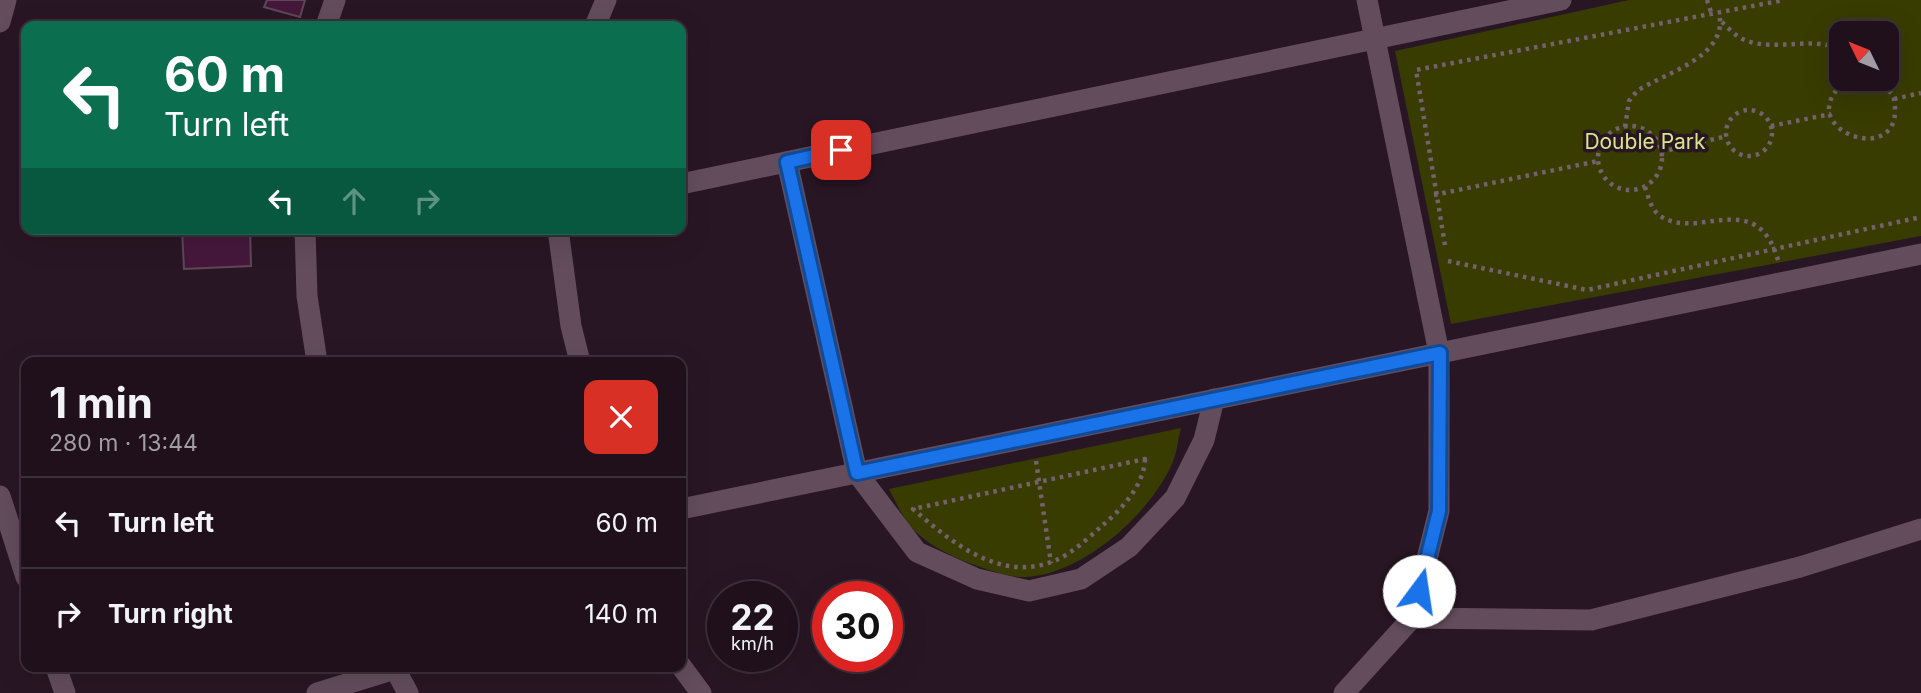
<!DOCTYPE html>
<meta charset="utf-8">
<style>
:root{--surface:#1f101b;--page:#271924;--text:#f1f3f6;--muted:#a19da3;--line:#3c303a}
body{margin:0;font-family:Inter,sans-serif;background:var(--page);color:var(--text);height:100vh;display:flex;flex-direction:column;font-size:26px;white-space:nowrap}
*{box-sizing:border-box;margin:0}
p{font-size:23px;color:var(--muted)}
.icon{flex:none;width:38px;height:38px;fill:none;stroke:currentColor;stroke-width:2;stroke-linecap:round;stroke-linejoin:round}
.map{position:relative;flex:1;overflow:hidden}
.drawer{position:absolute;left:21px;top:357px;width:665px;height:315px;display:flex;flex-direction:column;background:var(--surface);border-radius:14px;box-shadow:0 7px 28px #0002,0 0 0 2px var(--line)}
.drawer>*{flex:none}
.guide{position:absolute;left:21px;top:21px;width:665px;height:214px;border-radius:14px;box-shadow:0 7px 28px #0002,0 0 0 2px var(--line);background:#0b6e4f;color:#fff;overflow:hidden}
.needle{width:46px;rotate:313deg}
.buttons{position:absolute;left:1829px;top:21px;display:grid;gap:14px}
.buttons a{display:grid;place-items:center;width:70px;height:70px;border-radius:14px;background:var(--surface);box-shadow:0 7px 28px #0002,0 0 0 2px var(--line);font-size:35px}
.speed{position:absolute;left:707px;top:581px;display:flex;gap:14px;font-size:35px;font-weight:700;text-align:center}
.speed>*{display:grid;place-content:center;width:91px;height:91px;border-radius:50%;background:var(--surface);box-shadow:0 7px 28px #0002,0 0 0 2px var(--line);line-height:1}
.speed small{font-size:18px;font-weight:400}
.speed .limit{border:10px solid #d22;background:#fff;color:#111}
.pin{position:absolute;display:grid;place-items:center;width:60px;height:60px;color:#fff;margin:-30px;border-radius:14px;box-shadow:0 4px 10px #0006}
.me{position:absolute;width:77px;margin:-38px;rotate:14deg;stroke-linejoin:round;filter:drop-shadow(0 0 5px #0008)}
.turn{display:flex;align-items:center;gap:24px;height:147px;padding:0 28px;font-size:32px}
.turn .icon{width:91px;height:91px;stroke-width:2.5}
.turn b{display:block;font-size:49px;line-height:60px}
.lanes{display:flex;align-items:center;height:66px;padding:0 28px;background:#0003;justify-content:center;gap:35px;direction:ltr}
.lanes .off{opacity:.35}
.round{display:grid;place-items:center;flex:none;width:74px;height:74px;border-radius:14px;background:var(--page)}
.overview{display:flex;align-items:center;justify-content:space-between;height:119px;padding:0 28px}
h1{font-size:42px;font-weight:700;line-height:52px}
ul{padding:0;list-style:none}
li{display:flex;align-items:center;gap:21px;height:91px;padding:0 28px;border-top:2px solid var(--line)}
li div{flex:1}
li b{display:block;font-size:26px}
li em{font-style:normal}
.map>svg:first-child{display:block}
.green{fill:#383c00;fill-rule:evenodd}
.building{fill:#45183b;stroke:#5e4757;stroke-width:2}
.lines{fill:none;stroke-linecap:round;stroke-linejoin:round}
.path{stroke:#73626e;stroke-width:4.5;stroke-dasharray:3.5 5;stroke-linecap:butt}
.street{stroke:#634d5d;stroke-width:21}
.route-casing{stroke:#114b97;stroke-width:18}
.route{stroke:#1a73e8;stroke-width:12}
.labels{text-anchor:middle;stroke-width:7;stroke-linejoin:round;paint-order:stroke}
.park-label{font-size:21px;fill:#dae48b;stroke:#291624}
</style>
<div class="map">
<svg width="1921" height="693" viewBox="0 0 1921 693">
<rect width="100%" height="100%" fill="#291624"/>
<g class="green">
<path d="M1629,0H1921V236L1451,324L1395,51ZM1841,33H1886V79H1841Z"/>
<path d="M1181,428C1178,439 1177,453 1172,464C1149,515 1083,574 1026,577C1007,578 987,569 969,563C948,555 921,541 907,522C900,512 895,500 889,489Z"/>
</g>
<g class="building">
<path d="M267,0H305L300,17L264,7Z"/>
<path d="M182,229H250L251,266L184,269Z"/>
</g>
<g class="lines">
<g class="path">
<path d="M1707,0L1712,15"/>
<path d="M1722,22C1727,27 1733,33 1739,37C1769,55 1811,34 1841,50"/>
<path d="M1849,79C1780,128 1913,176 1893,95L1877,79"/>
<path d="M1894,99L1921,93"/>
<circle cx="1749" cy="133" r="23"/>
<path d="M1771,126L1831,114"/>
<circle cx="1630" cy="158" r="32"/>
<path d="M1625,127L1629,101L1637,91C1666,72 1729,57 1719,13"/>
<path d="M1661,152L1727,136"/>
<path d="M1645,187C1648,196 1651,209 1659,215C1696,243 1756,185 1778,260"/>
<path d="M1434,195L1598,161"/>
<path d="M1445,245L1416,70L1784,0"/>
<path d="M1448,261L1587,290L1921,217"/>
<path d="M1145,459C1144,485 1122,509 1103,525C1089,537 1073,553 1056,560C1002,584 952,543 913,509Z"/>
<path d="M1036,461L1051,563"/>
</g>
<g class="street">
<path d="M0,22L6,0"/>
<path d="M326,26L335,0"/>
<path d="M595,26L606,0"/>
<path d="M787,162L857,473L917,552L977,579L1029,591L1081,579L1129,547L1175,498L1204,440L1214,399"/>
<path d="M681,184L1561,0"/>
<path d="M305,229L307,296L317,362"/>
<path d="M558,229L571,326L580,362"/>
<path d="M0,496L26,577"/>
<path d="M681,509L1921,254"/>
<path d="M1412,618L1591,620L1800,567L1921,529"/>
<path d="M681,666L701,693"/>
<path d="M56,667L65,693"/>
<path d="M394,667L408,693"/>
<path d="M317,693L395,669"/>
<path d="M1344,693L1412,618L1439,511V353L1367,0"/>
</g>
</g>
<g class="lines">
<defs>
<path id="route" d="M841,150L787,162L857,473L1440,353L1439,511L1419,591"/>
</defs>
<use href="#route" class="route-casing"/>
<use href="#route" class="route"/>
</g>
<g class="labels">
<g class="park-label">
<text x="1645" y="149">Double Park</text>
</g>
</g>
</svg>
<div class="buttons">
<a><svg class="needle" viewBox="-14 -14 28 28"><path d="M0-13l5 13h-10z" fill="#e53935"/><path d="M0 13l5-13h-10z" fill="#a19da3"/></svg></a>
</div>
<div class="speed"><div>22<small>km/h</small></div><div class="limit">30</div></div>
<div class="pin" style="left:841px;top:150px;background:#d93025"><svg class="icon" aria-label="arrive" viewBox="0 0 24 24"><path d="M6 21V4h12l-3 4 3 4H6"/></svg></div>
<svg class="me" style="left:1419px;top:591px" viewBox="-20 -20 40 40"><circle r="19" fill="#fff"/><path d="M0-13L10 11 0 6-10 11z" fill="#1a73e8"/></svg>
<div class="guide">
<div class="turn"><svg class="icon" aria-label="left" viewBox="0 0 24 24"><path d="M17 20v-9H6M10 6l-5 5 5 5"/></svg><div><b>60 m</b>Turn left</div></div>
<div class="lanes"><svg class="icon" aria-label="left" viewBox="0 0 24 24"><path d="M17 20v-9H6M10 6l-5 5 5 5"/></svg><svg class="icon off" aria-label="ahead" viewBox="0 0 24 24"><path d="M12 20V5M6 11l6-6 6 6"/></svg><svg class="icon off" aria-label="right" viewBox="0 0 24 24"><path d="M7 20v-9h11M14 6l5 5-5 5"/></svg></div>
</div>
<section class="drawer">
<div class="overview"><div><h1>1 min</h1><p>280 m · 13:44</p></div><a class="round" style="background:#d93025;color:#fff"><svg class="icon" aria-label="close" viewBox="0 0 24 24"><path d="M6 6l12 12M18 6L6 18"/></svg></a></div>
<ul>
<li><svg class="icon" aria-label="left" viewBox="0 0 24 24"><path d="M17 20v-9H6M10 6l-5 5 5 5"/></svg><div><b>Turn left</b></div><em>60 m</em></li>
<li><svg class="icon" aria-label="right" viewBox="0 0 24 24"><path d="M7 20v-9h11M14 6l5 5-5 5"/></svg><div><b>Turn right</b></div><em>140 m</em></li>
</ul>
</section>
</div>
